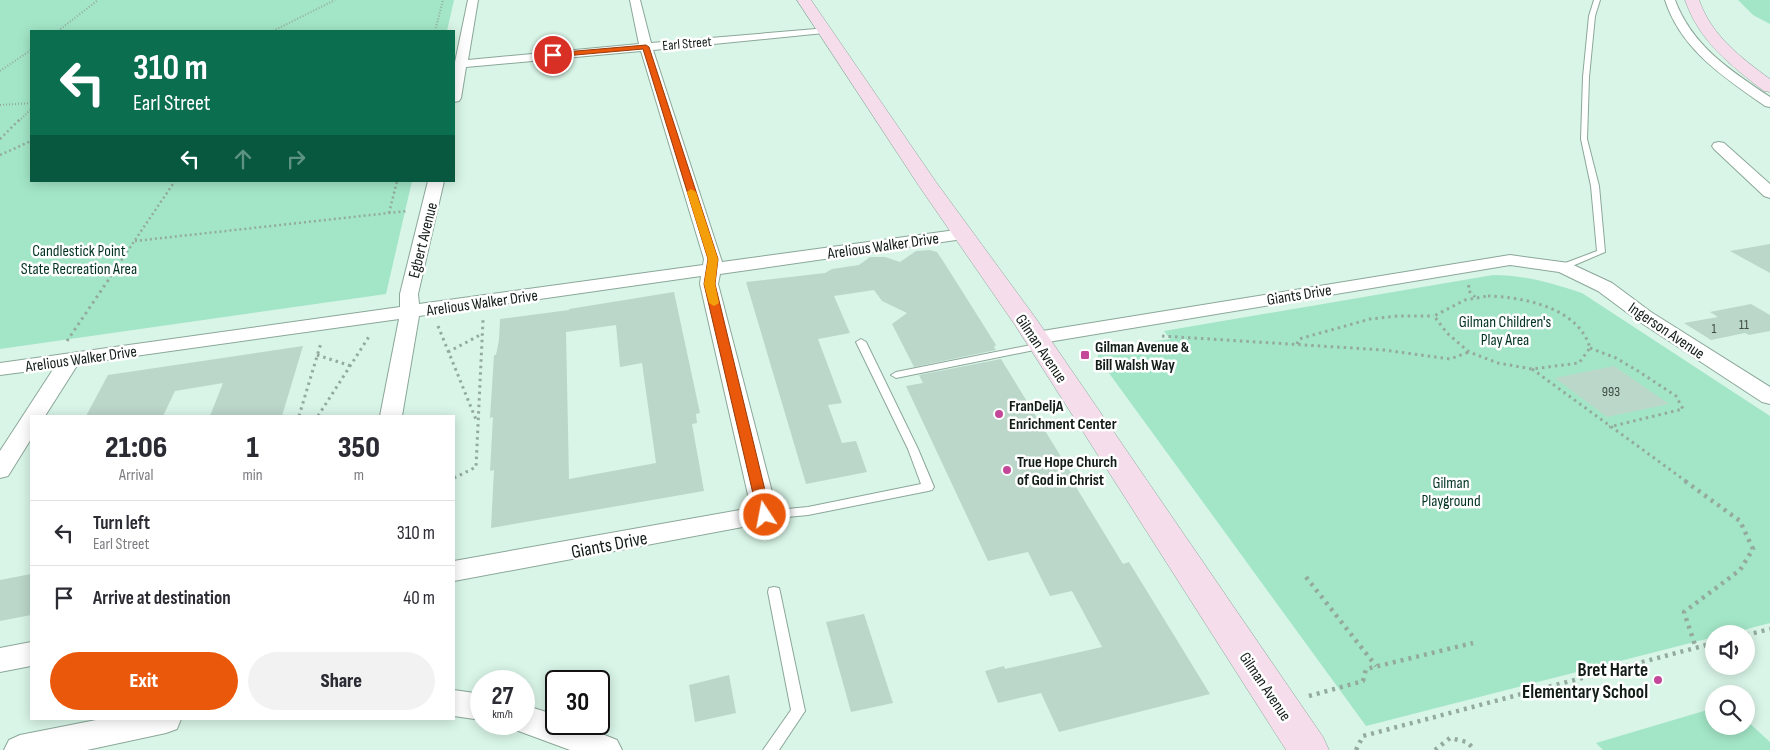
<!DOCTYPE html>
<style>
:root{--surface:#fff;--page:#f2f2f3;--text:#2b2b33;--muted:#7c7c81;--line:#e1e1e2;--accent:#ea580c}
body{margin:0;font-family:"Sofia Sans Condensed",sans-serif;background:var(--page);color:var(--text);height:100vh;display:flex;flex-direction:column;font-size:19px;white-space:nowrap}
*{box-sizing:border-box;margin:0}
p{font-size:16px;color:var(--muted)}
.icon{flex:none;width:28px;height:28px;fill:none;stroke:currentColor;stroke-width:2;stroke-linecap:round;stroke-linejoin:round}
.map{position:relative;flex:1;overflow:hidden}
.sheet{position:absolute;left:30px;top:415px;width:425px;height:305px;display:flex;flex-direction:column;background:var(--surface);border-radius:0px;box-shadow:0 2px 12px #0003}
.sheet>*{flex:none}
.top-card{position:absolute;left:30px;top:30px;width:425px;height:152px;border-radius:0px;box-shadow:0 2px 12px #0003;background:#0b6e4f;color:#fff;overflow:hidden}
.tools{position:absolute;left:1705px;top:625px;display:grid;gap:10px}
.tools a{display:grid;place-items:center;width:50px;height:50px;border-radius:50%;background:var(--surface);box-shadow:0 2px 12px #0003;font-size:25px}
.speed{position:absolute;left:470px;top:670px;display:flex;gap:10px;font-size:25px;font-weight:700;text-align:center}
.speed>*{display:grid;place-content:center;width:65px;height:65px;border-radius:50%;background:var(--surface);box-shadow:0 2px 12px #0003;line-height:1}
.speed small{font-size:12px;font-weight:400}
.speed .limit{border:2px solid #111;border-radius:8px;background:#fff;color:#111}
.pin{position:absolute;display:grid;place-items:center;width:42px;height:42px;color:#fff;margin:-21px;border:2px solid #fff;border-radius:50%;box-shadow:0 1px 5px #0007}
.me{position:absolute;width:55px;margin:-28px;rotate:349deg;stroke-linejoin:round;filter:drop-shadow(0 0 4px #0008)}
.turn{display:flex;align-items:center;gap:18px;height:105px;padding:0 20px;font-size:22px}
.turn .icon{width:65px;height:65px;stroke-width:2.5}
.turn b{display:block;font-size:35px;line-height:42px}
.lanes{display:flex;align-items:center;height:48px;padding:0 20px;background:#0003;justify-content:center;gap:25px;direction:ltr}
.lanes .off{opacity:.35}
.eta{display:flex;justify-content:space-evenly;align-items:center;height:85px;text-align:center}
.eta b{font-size:30px;font-weight:800;line-height:35px}
.button{display:flex;gap:10px;margin-top:auto;padding:10px 20px}
.button a{flex:1;height:58px;border-radius:30px;background:var(--accent);color:#fff;font-size:20px;font-weight:800;line-height:58px;text-align:center}
.button a+a{background:var(--page);color:var(--text)}
ul{padding:0;list-style:none}
li{display:flex;align-items:center;gap:15px;height:65px;padding:0 20px;border-top:1px solid var(--line)}
li div{flex:1}
li b{display:block;font-size:19px}
li em{font-style:normal}
.map>svg:first-child{display:block}
.green{fill:#a3e6c7}
.building{fill:#bbd7c9;fill-rule:evenodd}
.lines{fill:none;stroke-linecap:round;stroke-linejoin:round}
.lane-casing{stroke:#8ba799;stroke-width:2}
.street-casing{stroke:#8ba799;stroke-width:2}
.secondary-casing{stroke:#8ba799;stroke-width:1}
.path-far3{stroke:#94aa9f;stroke-width:2;stroke-dasharray:1 2;stroke-linecap:butt}
.path-far2{stroke:#94aa9f;stroke-width:2.5;stroke-dasharray:2 3;stroke-linecap:butt}
.path-far1{stroke:#94aa9f;stroke-width:3;stroke-dasharray:2.5 4;stroke-linecap:butt}
.path{stroke:#94aa9f;stroke-width:4.5;stroke-dasharray:3 5;stroke-linecap:butt}
.lane{fill:#fff;fill-rule:evenodd}
.street{fill:#fff;fill-rule:evenodd}
.secondary{fill:#f5ddec;fill-rule:evenodd}
.route{fill:#ea580c;stroke:#983908}
.slow{fill:#f59e0b}
.poi-dot{fill:#c44899;stroke:#fff;stroke-width:2}
.labels{text-anchor:middle;stroke-width:5;stroke-linejoin:round;paint-order:stroke}
.far-street-label{font-size:14px;fill:#131d18;stroke:#fff}
.number-label{font-size:14px;fill:#3d4c44}
.street-label{font-size:16px;fill:#131d18;stroke:#fff}
.park-label{font-size:16px;fill:#023322;stroke:#fff}
.poi-label{font-size:16px;font-weight:bold;fill:#131d18;stroke:#fff;text-anchor:start}
.near-street-label{font-size:19px;fill:#131d18;stroke:#fff}
.near-poi-label{font-size:19px;font-weight:bold;fill:#131d18;stroke:#fff;text-anchor:end}
</style>
<div class="map">
<svg width="1770" height="750" viewBox="0 0 1770 750">
<rect width="100%" height="100%" fill="#d8f5e7"/>
<g class="green">
<path d="M0,0H454L447,31H31V181H412L386,294L0,349Z"/>
<path d="M1738,0H1770V24L1753,15Z"/>
<path d="M1493,275C1524,275 1552,283 1582,293L1770,416V623L1728,634H1714V637L1366,726L1098,358V352L1107,348L1170,339L1164,331Z"/>
<path d="M1714,708V726H1746V720L1770,742V750H1603L1596,743Z"/>
</g>
<g class="building">
<path d="M1770,244V273L1730,251Z"/>
<path d="M930,250L937,252L945,264L996,345L994,347L996,350L914,367L892,324L907,313L882,301L874,290L834,296L850,333L818,339L842,403L828,405L842,443L856,441L867,472L806,484L746,282L825,273L832,269L859,265L870,257H885L900,262L916,251Z"/>
<path d="M674,292L700,413L696,414L697,423L692,424L704,491L491,528L494,470L490,471L493,417L490,418L494,355H496L499,340L500,319L569,310V309ZM616,325L620,367L642,363L656,463L569,479L566,332Z"/>
<path d="M1751,304L1770,315V331L1749,335L1745,333L1711,340L1684,323L1718,317L1710,312Z"/>
<path d="M303,346L282,416H210L223,383L175,391L163,416H86L108,375Z"/>
<path d="M1001,359L1079,486L1076,487L1123,564L1129,562L1210,694L1059,732L1041,693L998,703L985,671L1004,666L1005,669L1102,647L1072,591L1050,596L1028,552L988,561L906,386L923,383L919,375Z"/>
<path d="M1614,366L1669,404L1607,417L1555,378Z"/>
<path d="M31,574V615L0,621V580Z"/>
<path d="M864,614L893,703L851,712L826,622Z"/>
<path d="M729,675L736,713L695,722L689,685Z"/>
</g>
<g class="lines">
<defs>
<g id="lane">
<path d="M1594,0H1600L1595,16L1589,77L1587,139L1599,186L1605,252L1563,270L1560,269L1559,267L1560,265L1597,251L1591,186L1581,139L1583,77L1589,16Z"/>
<path d="M861,339L866,342L918,449L934,487L932,490L928,491L808,515L766,519L762,518L760,515L762,512L766,511L808,507L921,484L908,449L856,342Z"/>
<path d="M1041,343L1046,346L1044,348L896,378L891,375L896,372Z"/>
<path d="M774,587L779,588L780,592L805,711L779,750H763L791,710L768,592L769,588Z"/>
</g>
<g id="street">
<path d="M468,0H478L468,60L639,44L630,0H640L651,43L828,28L830,30L824,33L653,50L722,262L963,229L969,230L972,234L969,238L963,239L720,274L718,284L778,515L774,521L454,581V561L751,508L700,284L701,276L419,316L402,416H380L399,319L78,364L45,416H31V439L8,476L0,478V451L54,368L0,375V363L400,307V294L428,181H444L418,294L419,304L703,265L704,259L641,51L466,67L461,98L459,101L454,102V67Z"/>
<path d="M1665,0H1675C1692,46 1731,71 1770,97V107L1765,106C1724,77 1681,50 1665,0Z"/>
<path d="M1719,142L1724,143L1770,184V198L1764,196L1714,149L1712,146L1714,143Z"/>
<path d="M1510,255L1569,263L1612,283L1651,312L1770,387V404L1762,402L1637,320L1598,291L1559,272L1510,265L1036,344L1029,342L1026,338L1029,334L1036,332Z"/>
<path d="M31,642V666L0,672V648Z"/>
<path d="M454,690L481,694V720L454,716Z"/>
<path d="M524,705L556,715V724H577L617,740L622,750H570L513,729L511,724H524Z"/>
<path d="M101,719H181L177,729L166,733L87,750H4L9,740L20,735Z"/>
</g>
<g id="secondary">
<path d="M797,0H811L936,182L1037,320L1323,737L1329,750H1286L1015,325L919,186Z"/>
<path d="M1685,0H1699C1712,36 1740,57 1770,79V92L1764,91C1730,65 1699,41 1685,0Z"/>
</g>
</defs>
<use href="#lane" class="lane-casing"/>
<use href="#street" class="street-casing"/>
<use href="#secondary" class="secondary-casing"/>
<g class="path-far3">
<path d="M58,31L98,0"/>
<path d="M273,31L335,0"/>
<path d="M435,31L443,0"/>
<path d="M0,71L31,50"/>
<path d="M0,105L31,103"/>
<path d="M19,121L31,109"/>
</g>
<g class="path-far2">
<path d="M0,139L20,119"/>
<path d="M0,155L31,141"/>
<path d="M389,213L397,181"/>
<path d="M135,241L407,211"/>
<path d="M110,277L175,181"/>
</g>
<g class="path-far1">
<path d="M1469,285L1468,290L1475,297"/>
<path d="M1488,296C1524,297 1579,308 1590,348L1579,363L1532,369L1498,363L1469,352L1447,333L1434,316L1465,300Z"/>
<path d="M438,326L477,422"/>
<path d="M1162,336L1384,350L1450,359L1469,352"/>
<path d="M67,341L111,276"/>
<path d="M1297,344L1299,339L1370,319L1398,316H1434"/>
<path d="M1590,348L1616,358L1638,371L1676,396L1683,409L1609,427"/>
<path d="M448,352L482,334"/>
<path d="M317,355L351,366"/>
<path d="M1532,369L1687,482"/>
<path d="M299,416L321,343"/>
<path d="M318,416L370,335"/>
<path d="M454,478L476,467L483,320"/>
</g>
<g class="path">
<path d="M1685,481L1740,521L1753,549L1740,570L1684,612L1696,648"/>
<path d="M1306,577L1376,666"/>
<path d="M1746,635L1770,629"/>
<path d="M1309,696L1363,681L1366,669L1473,643"/>
<path d="M1356,750L1363,736L1714,643"/>
<path d="M1435,750L1450,738L1467,742L1475,750"/>
</g>
<use href="#lane" class="lane"/>
<use href="#street" class="street"/>
<use href="#secondary" class="secondary"/>
</g>
<path class="route" d="M646,45L649,47L718,259L715,284L771,515L769,518H760L758,515L704,284L708,259L643,49L553,57L550,55L553,53Z"/>
<path class="slow" d="M691,189L696,192L718,259L715,284L719,303L714,306L709,303L704,284L708,259L687,192Z"/>
<g class="poi-dot">
<rect x="1080" y="350" width="10" height="10" rx="2.5"/>
<circle cx="999" cy="414" r="5"/>
<circle cx="1007" cy="470" r="5"/>
<circle cx="1658" cy="680" r="5"/>
</g>
<g class="labels">
<g class="far-street-label">
<text transform="translate(687 43) rotate(-5)" y="5">Earl Street</text>
</g>
<g class="number-label">
<text x="1744" y="329">11</text>
<text x="1714" y="333">1</text>
<text x="1611" y="396">993</text>
</g>
<g class="street-label">
<text transform="translate(422 240) rotate(-76)" y="6">Egbert Avenue</text>
<text transform="translate(883 245) rotate(-8)" y="6">Arelious Walker Drive</text>
<text transform="translate(1299 294) rotate(-9)" y="6">Giants Drive</text>
<text transform="translate(482 302) rotate(-8)" y="6">Arelious Walker Drive</text>
<text transform="translate(1667 330) rotate(34)" y="6">Ingerson Avenue</text>
<text transform="translate(1042 348) rotate(56)" y="6">Gilman Avenue</text>
<text transform="translate(81 358) rotate(-8)" y="6">Arelious Walker Drive</text>
<text transform="translate(1266 686) rotate(56)" y="6">Gilman Avenue</text>
</g>
<g class="park-label">
<text x="79" y="256">Candlestick Point<tspan x="79" dy="18">State Recreation Area</tspan></text>
<text x="1505" y="327">Gilman Children's<tspan x="1505" dy="18">Play Area</tspan></text>
<text x="1451" y="488">Gilman<tspan x="1451" dy="18">Playground</tspan></text>
</g>
<g class="poi-label">
<text x="1095" y="352">Gilman Avenue &amp;<tspan x="1095" dy="18">Bill Walsh Way</tspan></text>
<text x="1009" y="411">FranDeljA<tspan x="1009" dy="18">Enrichment Center</tspan></text>
<text x="1017" y="467">True Hope Church<tspan x="1017" dy="18">of God in Christ</tspan></text>
</g>
<g class="near-street-label">
<text transform="translate(609 544) rotate(-11)" y="7">Giants Drive</text>
</g>
<g class="near-poi-label">
<text x="1648" y="676">Bret Harte<tspan x="1648" dy="22">Elementary School</tspan></text>
</g>
</g>
</svg>
<div class="tools">
<a><svg class="icon" aria-label="sound" viewBox="0 0 24 24"><path d="M4 9h4l5-4v14l-5-4H4zM17 9q2 3 0 6"/></svg></a>
<a><svg class="icon" aria-label="search" viewBox="0 0 24 24"><circle cx="10" cy="10" r="6"/><path d="M15 15l6 6"/></svg></a>
</div>
<div class="speed"><div>27<small>km/h</small></div><div class="limit">30</div></div>
<div class="pin" style="left:553px;top:55px;background:#d93025"><svg class="icon" aria-label="arrive" viewBox="0 0 24 24"><path d="M6 21V4h12l-3 4 3 4H6"/></svg></div>
<svg class="me" style="left:765px;top:515px" viewBox="-20 -20 40 40"><circle r="17" fill="#ea580c" stroke="#fff" stroke-width="3"/><path d="M0-11L8 9 0 5-8 9z" fill="#fff"/></svg>
<div class="top-card">
<div class="turn"><svg class="icon" aria-label="left" viewBox="0 0 24 24"><path d="M17 20v-9H6M10 6l-5 5 5 5"/></svg><div><b>310 m</b>Earl Street</div></div>
<div class="lanes"><svg class="icon" aria-label="left" viewBox="0 0 24 24"><path d="M17 20v-9H6M10 6l-5 5 5 5"/></svg><svg class="icon off" aria-label="ahead" viewBox="0 0 24 24"><path d="M12 20V5M6 11l6-6 6 6"/></svg><svg class="icon off" aria-label="right" viewBox="0 0 24 24"><path d="M7 20v-9h11M14 6l5 5-5 5"/></svg></div>
</div>
<section class="sheet">
<div class="eta">
<div><b>21:06</b><p>Arrival</p></div>
<div><b>1</b><p>min</p></div>
<div><b>350</b><p>m</p></div>
</div>
<ul>
<li><svg class="icon" aria-label="left" viewBox="0 0 24 24"><path d="M17 20v-9H6M10 6l-5 5 5 5"/></svg><div><b>Turn left</b><p>Earl Street</p></div><em>310 m</em></li>
<li><svg class="icon" aria-label="arrive" viewBox="0 0 24 24"><path d="M6 21V4h12l-3 4 3 4H6"/></svg><div><b>Arrive at destination</b></div><em>40 m</em></li>
</ul>
<div class="button"><a>Exit</a><a>Share</a></div>
</section>
</div>
